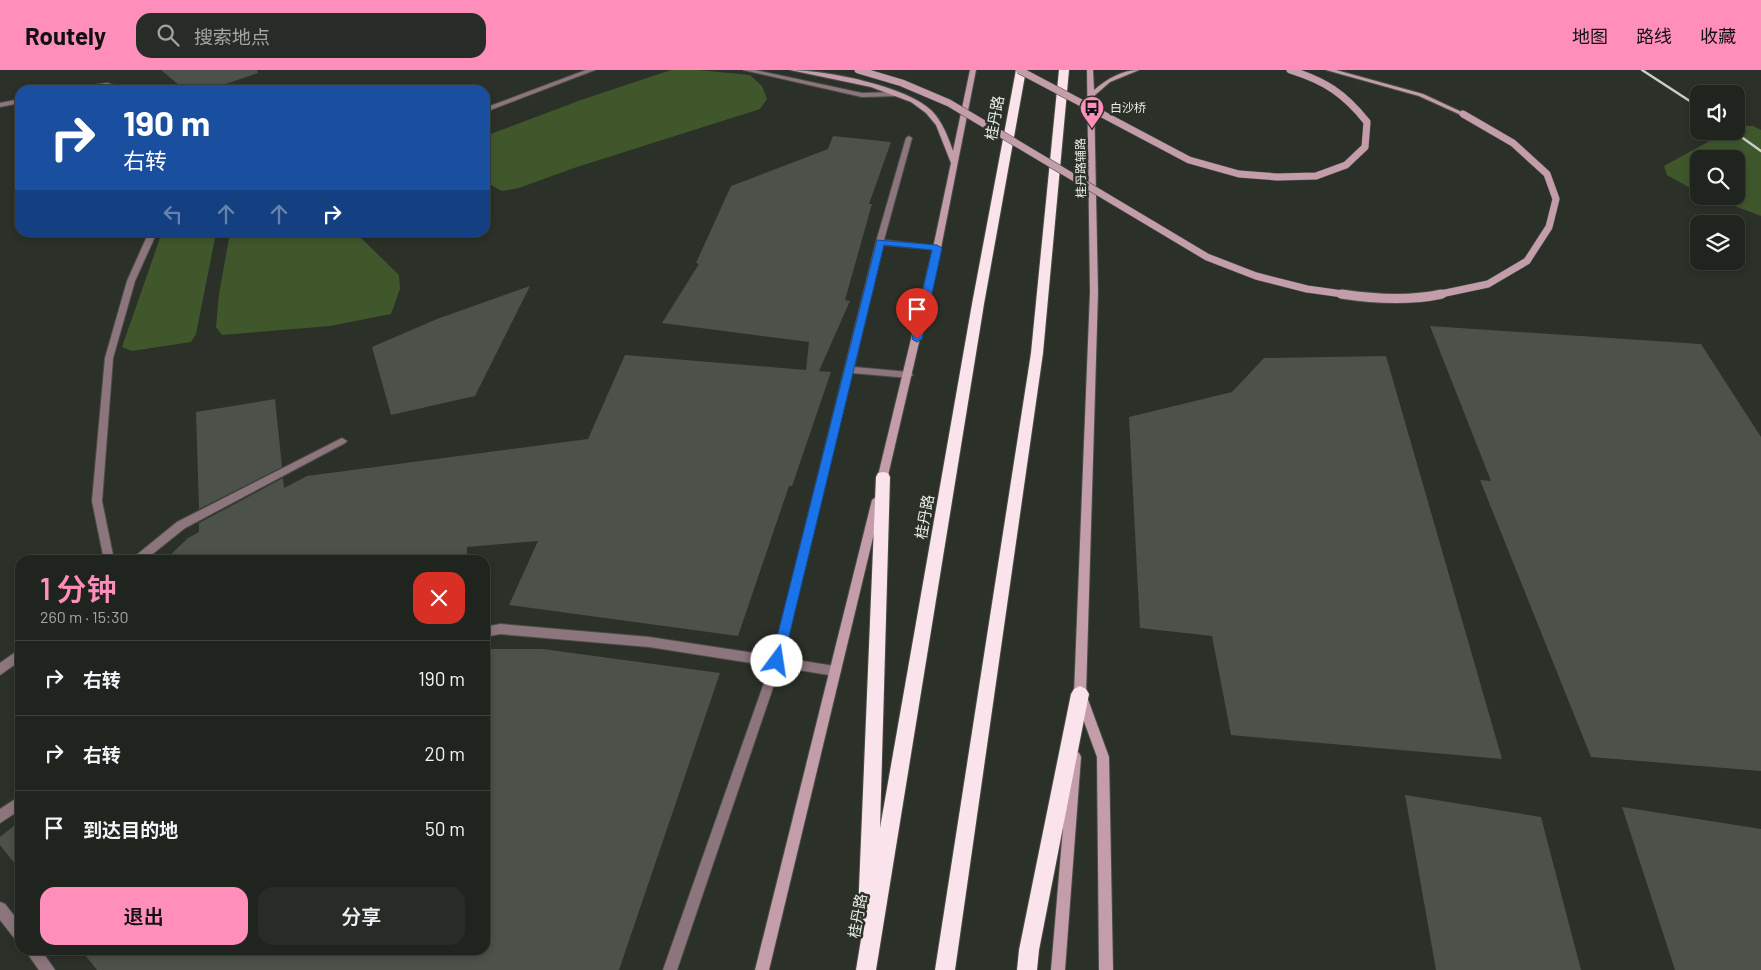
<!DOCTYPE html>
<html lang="zh">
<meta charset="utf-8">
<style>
:root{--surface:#20241e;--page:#282c27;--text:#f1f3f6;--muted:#a2a4a4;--line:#3d413c;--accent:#ff8eba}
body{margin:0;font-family:Barlow,"Noto Sans SC",sans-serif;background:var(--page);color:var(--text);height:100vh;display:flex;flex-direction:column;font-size:19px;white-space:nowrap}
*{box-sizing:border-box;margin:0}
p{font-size:16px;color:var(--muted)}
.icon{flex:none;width:28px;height:28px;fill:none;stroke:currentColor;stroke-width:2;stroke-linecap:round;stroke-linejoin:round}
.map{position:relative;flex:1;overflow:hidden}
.details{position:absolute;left:15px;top:485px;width:475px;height:400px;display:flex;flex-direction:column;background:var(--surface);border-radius:15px;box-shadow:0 2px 8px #0003,0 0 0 1px var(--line)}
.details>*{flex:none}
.guide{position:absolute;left:15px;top:15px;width:475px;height:152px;border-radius:15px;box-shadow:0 2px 8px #0003,0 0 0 1px var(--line);background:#1a4fa0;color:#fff;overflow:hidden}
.tools{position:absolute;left:1690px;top:15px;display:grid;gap:10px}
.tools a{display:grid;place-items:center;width:55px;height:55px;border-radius:10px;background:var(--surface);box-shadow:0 2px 8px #0003,0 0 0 1px var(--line);font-size:25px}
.pin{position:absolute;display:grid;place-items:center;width:42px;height:42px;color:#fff;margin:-51px -21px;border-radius:50% 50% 50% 0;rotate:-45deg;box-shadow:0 0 5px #0007}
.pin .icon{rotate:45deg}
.me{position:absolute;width:55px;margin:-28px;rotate:14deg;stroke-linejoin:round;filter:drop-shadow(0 0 4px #0008)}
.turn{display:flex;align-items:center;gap:18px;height:105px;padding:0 25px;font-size:22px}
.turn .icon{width:65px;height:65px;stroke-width:2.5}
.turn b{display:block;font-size:35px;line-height:42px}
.lanes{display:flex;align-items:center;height:48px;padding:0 25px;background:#0003;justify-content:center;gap:25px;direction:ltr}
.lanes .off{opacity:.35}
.round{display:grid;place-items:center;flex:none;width:52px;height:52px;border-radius:15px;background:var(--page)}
.headline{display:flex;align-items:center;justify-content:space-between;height:85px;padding:0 25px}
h1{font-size:30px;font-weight:600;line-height:38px;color:var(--accent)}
.primary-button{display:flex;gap:10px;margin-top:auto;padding:10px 25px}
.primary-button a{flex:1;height:58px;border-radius:15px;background:var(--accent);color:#111;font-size:20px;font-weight:600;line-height:58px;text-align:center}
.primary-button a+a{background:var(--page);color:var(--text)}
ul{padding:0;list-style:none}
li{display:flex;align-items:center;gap:15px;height:75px;padding:0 25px;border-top:1px solid var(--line)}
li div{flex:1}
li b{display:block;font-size:19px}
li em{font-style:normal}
header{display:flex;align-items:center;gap:30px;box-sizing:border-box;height:70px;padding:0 25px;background:var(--accent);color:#111}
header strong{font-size:24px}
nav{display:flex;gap:28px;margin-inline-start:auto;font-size:18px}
.search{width:350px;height:45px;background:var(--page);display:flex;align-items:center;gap:12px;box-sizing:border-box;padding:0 18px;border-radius:15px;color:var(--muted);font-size:19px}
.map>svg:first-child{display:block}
.water{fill:#40572c}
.building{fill:#4c5149}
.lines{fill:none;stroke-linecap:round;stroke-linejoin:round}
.street-casing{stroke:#4a4e47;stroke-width:2}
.secondary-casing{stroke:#4a4e47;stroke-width:2}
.highway-casing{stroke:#4a4e47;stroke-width:2}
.street{fill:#8d757d;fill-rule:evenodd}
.secondary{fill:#c39da9;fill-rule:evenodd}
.highway{fill:#fbe3eb;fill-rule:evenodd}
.rail{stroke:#cacec8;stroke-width:2.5}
.secondary-bridge-far1-casing{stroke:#4a4e47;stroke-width:8;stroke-linecap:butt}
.secondary-bridge-casing{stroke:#4a4e47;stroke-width:11;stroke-linecap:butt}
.secondary-bridge-far1{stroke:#c39da9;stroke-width:7}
.secondary-bridge{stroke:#c39da9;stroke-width:9}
.route{fill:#1a73e8;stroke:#114b97}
.labels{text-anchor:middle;stroke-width:5;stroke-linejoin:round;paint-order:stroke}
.far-poi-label{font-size:12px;fill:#eaede8;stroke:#2b3028;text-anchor:start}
.far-street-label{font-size:12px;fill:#eaede8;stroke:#2b3028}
.street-label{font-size:15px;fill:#eaede8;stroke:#2b3028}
</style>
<header>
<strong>Routely</strong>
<div class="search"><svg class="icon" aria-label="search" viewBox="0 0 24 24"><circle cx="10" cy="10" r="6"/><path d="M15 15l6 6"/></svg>搜索地点</div>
<nav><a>地图</a><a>路线</a><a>收藏</a></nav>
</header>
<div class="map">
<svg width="1761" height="900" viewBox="0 0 1761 900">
<rect width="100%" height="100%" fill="#2b3028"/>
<g class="water">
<path d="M671,0H698L750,5L762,16L767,29L760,39L574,98L519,118L502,121L485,112V66L581,30Z"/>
<path d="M1740,56H1753L1761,60V146L1708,126H1736V89H1699V123L1667,105L1664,96L1726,62L1736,61V58Z"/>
<path d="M174,163H216L196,264L191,272L132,281L122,277L160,168Z"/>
<path d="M230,163H356L399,205L400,219L391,244L330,256L222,265L216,257L219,224Z"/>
</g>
<g class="building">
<path d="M161,0H257L258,3L208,20H185Z"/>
<path d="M833,66L891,72L869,134H872L845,230L850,231L819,301L831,302L792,416H789L738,566L509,535L538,471L467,477V490H165L188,468L199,462V453L283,408L284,418L307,406L588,369L625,285L806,300L809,272L662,253L699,194L696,193L731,116L828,79Z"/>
<path d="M530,216L475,326L391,345L372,277L437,249Z"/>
<path d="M1430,256L1701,274L1761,367V701L1591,687L1480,410L1491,411Z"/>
<path d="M1386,286L1502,689L1231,665L1212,566L1140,558L1129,347L1232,322L1264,288Z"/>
<path d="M275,329L282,397L199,439L196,342Z"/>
<path d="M485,579H543L720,603L619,900H97L81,880H485Z"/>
<path d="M1405,725L1541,747L1581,900H1436Z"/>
<path d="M1622,737L1761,759V900H1675Z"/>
<path d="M20,751V800L0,775V767Z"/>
</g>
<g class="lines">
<defs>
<g id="street">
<path d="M586,0H595L485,42V38Z"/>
<path d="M743,0H755L862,23L898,22L901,24L898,26L862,27Z"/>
<path d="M107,13L131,20H120L107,17L87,20H71L74,18Z"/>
<path d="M20,29V33L0,37V33Z"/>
<path d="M909,66L912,68L884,170L937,176L941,178L937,180L883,175L854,297L909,302L913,305L909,308L852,303L783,588L835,596L839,598L841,601L839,604L835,606L780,597L677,900H663L770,596L649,577L500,564L485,567V557L500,554L649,567L773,586L876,172L906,68Z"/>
<path d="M149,162H157L135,211L113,288L102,431L114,490H104L92,431L105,288L127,211Z"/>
<path d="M342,368L347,371L345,373L185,458L145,490H133L134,487L177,452Z"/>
<path d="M20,579V591L0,605V593Z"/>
<path d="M20,726V740L0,753V739Z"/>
<path d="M0,832L5,834L20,853V871L15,869L0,850Z"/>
<path d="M25,880H41L55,900H39Z"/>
</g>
<g id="secondary">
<path d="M790,0C825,0 907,16 932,41C943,53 948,67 953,81L970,0H976L941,178L886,414L881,418L876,414L933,178L951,93L936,55L926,43L911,32L871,17Z"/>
<path d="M1087,0H1093L1094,20C1107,9 1122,0 1139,0L1110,12L1094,26L1098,222L1086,624L1109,687L1113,900H1099L1097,687L1074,624L1090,222Z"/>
<path d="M1326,0H1336L1423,24L1466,44L1461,45L1419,26Z"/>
<path d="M877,426L882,430L769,900H755L872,430Z"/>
<path d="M1075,681L1079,683L1081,687L1065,900H1051L1069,687L1071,683Z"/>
</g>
<g id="highway">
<path d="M1016,0H1026L984,234L876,900H856L864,851L861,850L858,843L876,407L878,403L883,402L888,403L890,407L880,758L972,234Z"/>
<path d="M1059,0H1069L1043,283L955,900H935L1031,283Z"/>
<path d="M1080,616L1086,619L1089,624L1039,880L1037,900H1017L1019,880L1071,624L1074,619Z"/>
</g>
</defs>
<use href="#street" class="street-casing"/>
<use href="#secondary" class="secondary-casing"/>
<use href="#highway" class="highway-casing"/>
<use href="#street" class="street"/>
<use href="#secondary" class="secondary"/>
<use href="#highway" class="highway"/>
<g class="rail">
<path d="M1642,0L1699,37"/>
<path d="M1733,61L1761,81"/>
</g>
<defs>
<g id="secondary-bridge-far1">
<path d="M858,0L902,13L949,33L1207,187L1256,206L1307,219L1350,225"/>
<path d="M1019,0L1189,90L1239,104L1277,107L1316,106L1346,95L1365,77L1367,52C1344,23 1325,11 1290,0"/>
<path d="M1436,225L1488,214L1527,191L1549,157L1556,129L1547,104L1513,73L1463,44"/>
</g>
<path id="secondary-bridge" d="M1341,224C1374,229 1410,231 1442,224"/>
</defs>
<use href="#secondary-bridge-far1" class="secondary-bridge-far1-casing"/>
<use href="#secondary-bridge" class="secondary-bridge-casing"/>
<use href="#secondary-bridge-far1" class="secondary-bridge-far1"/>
<use href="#secondary-bridge" class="secondary-bridge"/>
</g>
<path class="route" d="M877,170L937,175L942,178L922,269L917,272L912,269L932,180L884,175L783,591L781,595L777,596L773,595L771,591Z"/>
<defs>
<symbol id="bus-pin" viewBox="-11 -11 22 30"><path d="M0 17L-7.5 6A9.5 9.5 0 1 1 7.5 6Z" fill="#ff8eba" stroke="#2b3028"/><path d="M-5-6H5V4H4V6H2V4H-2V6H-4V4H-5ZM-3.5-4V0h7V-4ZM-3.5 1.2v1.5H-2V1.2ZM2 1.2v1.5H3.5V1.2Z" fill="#111"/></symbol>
</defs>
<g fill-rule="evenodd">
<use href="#bus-pin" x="1078" y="24" width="28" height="38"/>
</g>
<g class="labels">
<g class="far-poi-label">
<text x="1110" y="42">白沙桥</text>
</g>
<g class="far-street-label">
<text transform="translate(1081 98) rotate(-91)" y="4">桂丹路辅路</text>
</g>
<g class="street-label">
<text transform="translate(995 48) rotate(-80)" y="5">桂丹路</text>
<text transform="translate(925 447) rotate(-80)" y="5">桂丹路</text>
<text transform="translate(858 846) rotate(-80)" y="5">桂丹路</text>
</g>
</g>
</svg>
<div class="tools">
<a><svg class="icon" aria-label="sound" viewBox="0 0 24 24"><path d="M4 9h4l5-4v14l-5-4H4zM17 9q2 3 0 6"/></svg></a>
<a><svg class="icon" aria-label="search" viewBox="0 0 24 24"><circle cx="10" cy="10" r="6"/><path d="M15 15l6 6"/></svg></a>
<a><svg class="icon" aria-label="layers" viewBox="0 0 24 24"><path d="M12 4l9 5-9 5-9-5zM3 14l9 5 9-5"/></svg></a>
</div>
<div class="pin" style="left:917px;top:269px;background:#d93025"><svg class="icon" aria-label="arrive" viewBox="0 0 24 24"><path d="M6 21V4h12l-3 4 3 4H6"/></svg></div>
<svg class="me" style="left:777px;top:591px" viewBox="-20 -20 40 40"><circle r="19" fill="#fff"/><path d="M0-13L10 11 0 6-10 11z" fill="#1a73e8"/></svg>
<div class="guide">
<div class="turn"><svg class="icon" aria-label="right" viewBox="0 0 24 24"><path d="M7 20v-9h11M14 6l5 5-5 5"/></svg><div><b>190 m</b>右转</div></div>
<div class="lanes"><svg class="icon off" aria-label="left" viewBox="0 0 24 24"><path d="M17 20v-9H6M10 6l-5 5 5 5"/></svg><svg class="icon off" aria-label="ahead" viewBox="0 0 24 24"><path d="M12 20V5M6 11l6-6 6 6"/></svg><svg class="icon off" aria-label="ahead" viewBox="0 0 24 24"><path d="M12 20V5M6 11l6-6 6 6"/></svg><svg class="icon" aria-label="right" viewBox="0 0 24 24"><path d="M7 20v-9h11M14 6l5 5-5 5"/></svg></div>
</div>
<section class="details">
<div class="headline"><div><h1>1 分钟</h1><p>260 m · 15:30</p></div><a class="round" style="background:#d93025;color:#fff"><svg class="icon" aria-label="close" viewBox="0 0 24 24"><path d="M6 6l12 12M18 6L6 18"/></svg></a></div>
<ul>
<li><svg class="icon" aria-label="right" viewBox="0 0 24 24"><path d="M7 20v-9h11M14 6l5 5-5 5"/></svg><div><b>右转</b></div><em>190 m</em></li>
<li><svg class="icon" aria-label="right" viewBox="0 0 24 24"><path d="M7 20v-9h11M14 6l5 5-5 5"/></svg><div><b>右转</b></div><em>20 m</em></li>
<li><svg class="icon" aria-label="arrive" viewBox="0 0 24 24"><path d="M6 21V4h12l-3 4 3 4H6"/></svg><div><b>到达目的地</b></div><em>50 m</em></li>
</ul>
<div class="primary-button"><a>退出</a><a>分享</a></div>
</section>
</div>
